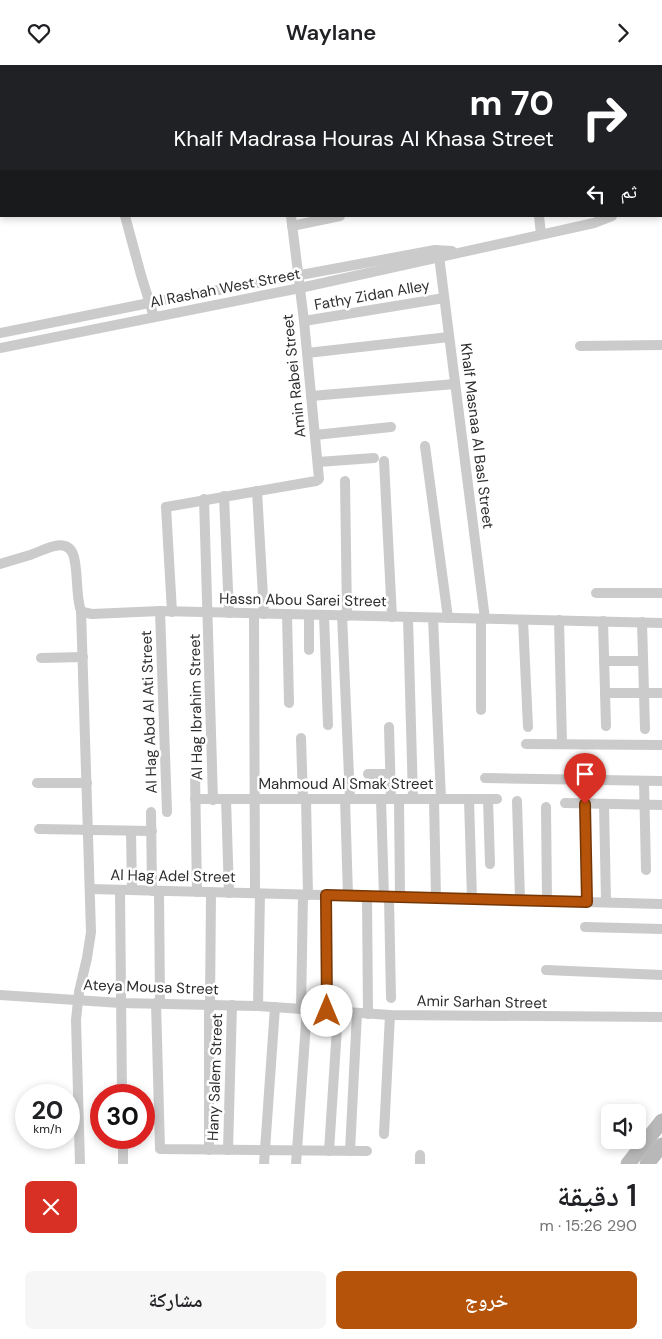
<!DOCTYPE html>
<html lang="ar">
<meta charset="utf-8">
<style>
:root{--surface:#fff;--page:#f6f6f6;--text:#202124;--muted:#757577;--accent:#b45309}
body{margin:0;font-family:"DM Sans","Noto Naskh Arabic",sans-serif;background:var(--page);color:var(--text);direction:rtl;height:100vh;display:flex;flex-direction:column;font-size:19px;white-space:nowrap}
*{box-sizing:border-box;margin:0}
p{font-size:16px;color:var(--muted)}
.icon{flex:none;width:28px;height:28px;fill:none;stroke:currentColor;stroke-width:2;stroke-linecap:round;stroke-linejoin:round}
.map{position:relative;height:1099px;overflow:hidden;direction:ltr}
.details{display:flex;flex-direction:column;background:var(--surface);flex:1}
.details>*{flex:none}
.guide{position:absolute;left:0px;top:0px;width:662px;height:152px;box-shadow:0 2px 8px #0003;direction:rtl;background:#202124;color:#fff;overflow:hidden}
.fabs{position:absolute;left:601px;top:1039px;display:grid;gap:10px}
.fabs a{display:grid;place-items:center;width:45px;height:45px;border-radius:8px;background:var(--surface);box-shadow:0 2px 8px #0003;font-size:25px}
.speed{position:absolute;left:15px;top:1019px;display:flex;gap:10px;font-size:25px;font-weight:700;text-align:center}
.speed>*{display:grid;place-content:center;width:65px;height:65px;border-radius:50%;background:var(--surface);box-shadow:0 2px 8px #0003;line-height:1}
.speed small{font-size:12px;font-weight:400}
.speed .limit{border:8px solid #d22;background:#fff;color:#111}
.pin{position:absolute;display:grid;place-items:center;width:42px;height:42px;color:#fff;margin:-51px -21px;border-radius:50% 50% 50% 0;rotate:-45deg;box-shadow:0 0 5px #0007}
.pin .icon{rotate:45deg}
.me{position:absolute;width:55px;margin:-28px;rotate:0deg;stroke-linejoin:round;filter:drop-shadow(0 0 4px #0008)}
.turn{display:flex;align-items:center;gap:18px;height:105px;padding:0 25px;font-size:22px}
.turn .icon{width:65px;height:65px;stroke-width:2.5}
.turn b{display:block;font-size:35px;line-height:42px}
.then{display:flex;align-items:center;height:48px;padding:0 25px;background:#0003;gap:10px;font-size:19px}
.round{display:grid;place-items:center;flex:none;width:52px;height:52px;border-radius:8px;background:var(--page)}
.overview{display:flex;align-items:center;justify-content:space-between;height:85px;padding:0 25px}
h1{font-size:30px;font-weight:600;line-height:38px}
.button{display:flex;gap:10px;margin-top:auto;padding:10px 25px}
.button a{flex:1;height:58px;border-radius:8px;background:var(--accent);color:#fff;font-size:20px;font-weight:600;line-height:58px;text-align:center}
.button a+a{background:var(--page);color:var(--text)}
header{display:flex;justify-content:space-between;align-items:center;height:65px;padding:0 25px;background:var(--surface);font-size:22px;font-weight:600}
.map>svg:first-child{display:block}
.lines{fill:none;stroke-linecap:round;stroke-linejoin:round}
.street{stroke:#cbcbcb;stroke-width:10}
.secondary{stroke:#b8b8b8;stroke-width:15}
.route-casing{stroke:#753606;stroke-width:12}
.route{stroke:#b45309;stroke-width:9}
.labels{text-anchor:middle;stroke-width:5;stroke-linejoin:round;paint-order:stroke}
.street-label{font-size:15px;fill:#2e2e2e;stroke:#fff}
</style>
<header><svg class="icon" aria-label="forward" viewBox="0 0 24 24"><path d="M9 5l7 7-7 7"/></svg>Waylane<svg class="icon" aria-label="heart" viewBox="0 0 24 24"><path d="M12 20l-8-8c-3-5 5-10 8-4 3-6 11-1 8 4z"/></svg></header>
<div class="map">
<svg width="662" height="1099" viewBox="0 0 662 1099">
<rect width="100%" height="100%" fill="#fff"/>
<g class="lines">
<g class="street">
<path d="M93,0V1"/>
<path d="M274,0V1"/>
<path d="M523,0V1"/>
<path d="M661,108L662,107"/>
<path d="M125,151L141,210L154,252"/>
<path d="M539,151L541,169"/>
<path d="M292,161L340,151"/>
<path d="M439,191L485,554"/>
<path d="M304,256L444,233"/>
<path d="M0,268L149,238L435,185L452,186"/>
<path d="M580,281L662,280"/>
<path d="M0,283L300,223L594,158L612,151"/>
<path d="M307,288L449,272"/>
<path d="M311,331L455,319"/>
<path d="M315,370L391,362"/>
<path d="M425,381L448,553"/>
<path d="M384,396L392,552"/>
<path d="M318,397L374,393"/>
<path d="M345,416L347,551"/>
<path d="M257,426L264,549"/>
<path d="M224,431L229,548"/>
<path d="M204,434L213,735"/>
<path d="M0,499C10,496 20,493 30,490C43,486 68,469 74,492C78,509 76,527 80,543L82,547L92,549L160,546L662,558"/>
<path d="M596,528H662"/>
<path d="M160,546L167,747"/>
<path d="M172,547L166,442L316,416L319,414L304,256L291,151"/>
<path d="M254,549L255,828"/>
<path d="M287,549L289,638"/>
<path d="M309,550V585"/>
<path d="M324,550L328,660"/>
<path d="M342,550L350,734"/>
<path d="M408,552L413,734"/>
<path d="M433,553L441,734"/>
<path d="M481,554V645"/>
<path d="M523,555L528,662"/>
<path d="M559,555L562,679"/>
<path d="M603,556L606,661"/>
<path d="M642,557L645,664"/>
<path d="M41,593L83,592"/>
<path d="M604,596H643"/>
<path d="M605,628H662"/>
<path d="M389,662L391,734"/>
<path d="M301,673L303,734"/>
<path d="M526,679L662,680"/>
<path d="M195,708L197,827"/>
<path d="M368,709H390"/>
<path d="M485,713L662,716"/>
<path d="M644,716L646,805"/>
<path d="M37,718H87"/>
<path d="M195,734H497"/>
<path d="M226,734L229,828"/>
<path d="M306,734L308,830"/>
<path d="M345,734L348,831"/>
<path d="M381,734L384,832"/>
<path d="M399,734L400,832"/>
<path d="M434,734L436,833"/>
<path d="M469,734L472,834"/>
<path d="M488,734L490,799"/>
<path d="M517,736L520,835"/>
<path d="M565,738L662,740"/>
<path d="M585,739L587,837"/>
<path d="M604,739L606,837"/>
<path d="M546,742L547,836"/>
<path d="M151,747L152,826"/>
<path d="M39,764L152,766"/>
<path d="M131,766L132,825"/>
<path d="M90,824L662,839"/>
<path d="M120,825L122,1030"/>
<path d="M159,826L160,938"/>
<path d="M326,830L327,946"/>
<path d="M367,831L368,949"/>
<path d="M389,832L391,933"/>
<path d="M585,862L662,864"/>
<path d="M546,905L662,910"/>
<path d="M0,930L121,938L258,941L390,950L662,952"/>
<path d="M156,938L160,1084L367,1086"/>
<path d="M209,939V1085"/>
<path d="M210,939L211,827"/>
<path d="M258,941L260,829"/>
<path d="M301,944L303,830"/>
<path d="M384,1069L390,950"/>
<path d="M123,1072V1099"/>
<path d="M228,1085L232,940"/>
<path d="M329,1086L338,947"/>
<path d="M350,1086L357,948"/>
<path d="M420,1090V1099"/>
<path d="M80,1099L76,955L79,927L87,893L91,867L81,545"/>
<path d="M264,1099L275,942"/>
<path d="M296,1099L307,944"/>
</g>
<g class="secondary">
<path d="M628,1099L662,1056"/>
<path d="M647,1099L662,1080"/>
</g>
</g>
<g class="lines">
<defs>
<path id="route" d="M327,946L326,830L587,837L585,739"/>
</defs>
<use href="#route" class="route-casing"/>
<use href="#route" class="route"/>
</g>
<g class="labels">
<g class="street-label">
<text transform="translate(225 223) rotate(-11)" y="5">Al Rashah West Street</text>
<text transform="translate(372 230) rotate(-10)" y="5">Fathy Zidan Alley</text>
<text transform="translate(294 311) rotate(-96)" y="5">Amin Rabei Street</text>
<text transform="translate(477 371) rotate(83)" y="5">Khalf Masnaa Al Basl Street</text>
<text transform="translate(303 535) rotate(1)" y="5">Hassn Abou Sarei Street</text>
<text transform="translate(196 642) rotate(-91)" y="5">Al Hag Ibrahim Street</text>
<text transform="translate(149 647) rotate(-92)" y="5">Al Hag Abd Al Ati Street</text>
<text x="346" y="724">Mahmoud Al Smak Street</text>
<text transform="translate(173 811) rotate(1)" y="5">Al Hag Adel Street</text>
<text transform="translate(151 922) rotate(2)" y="5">Ateya Mousa Street</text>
<text transform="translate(482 937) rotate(1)" y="5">Amir Sarhan Street</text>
<text transform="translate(215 1012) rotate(-88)" y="5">Hany Salem Street</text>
</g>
</g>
</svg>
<div class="fabs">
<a><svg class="icon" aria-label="sound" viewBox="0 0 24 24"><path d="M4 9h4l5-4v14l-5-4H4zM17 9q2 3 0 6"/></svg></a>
</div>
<div class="speed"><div>20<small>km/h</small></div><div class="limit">30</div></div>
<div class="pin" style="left:585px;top:739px;background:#d93025"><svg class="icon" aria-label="arrive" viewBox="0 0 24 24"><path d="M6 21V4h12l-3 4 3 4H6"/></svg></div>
<svg class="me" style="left:327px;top:946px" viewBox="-20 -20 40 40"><circle r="19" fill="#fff"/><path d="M0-13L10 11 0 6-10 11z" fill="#b45309"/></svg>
<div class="guide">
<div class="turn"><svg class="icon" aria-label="right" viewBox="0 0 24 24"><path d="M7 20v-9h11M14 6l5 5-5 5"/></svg><div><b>70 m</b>Khalf Madrasa Houras Al Khasa Street</div></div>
<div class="then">ثم<svg class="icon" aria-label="left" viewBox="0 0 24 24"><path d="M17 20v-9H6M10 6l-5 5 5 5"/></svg></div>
</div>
</div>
<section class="details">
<div class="overview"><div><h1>1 دقيقة</h1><p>290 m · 15:26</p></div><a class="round" style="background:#d93025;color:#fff"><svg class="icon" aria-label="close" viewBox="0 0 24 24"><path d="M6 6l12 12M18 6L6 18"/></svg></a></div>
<div class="button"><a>خروج</a><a>مشاركة</a></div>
</section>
